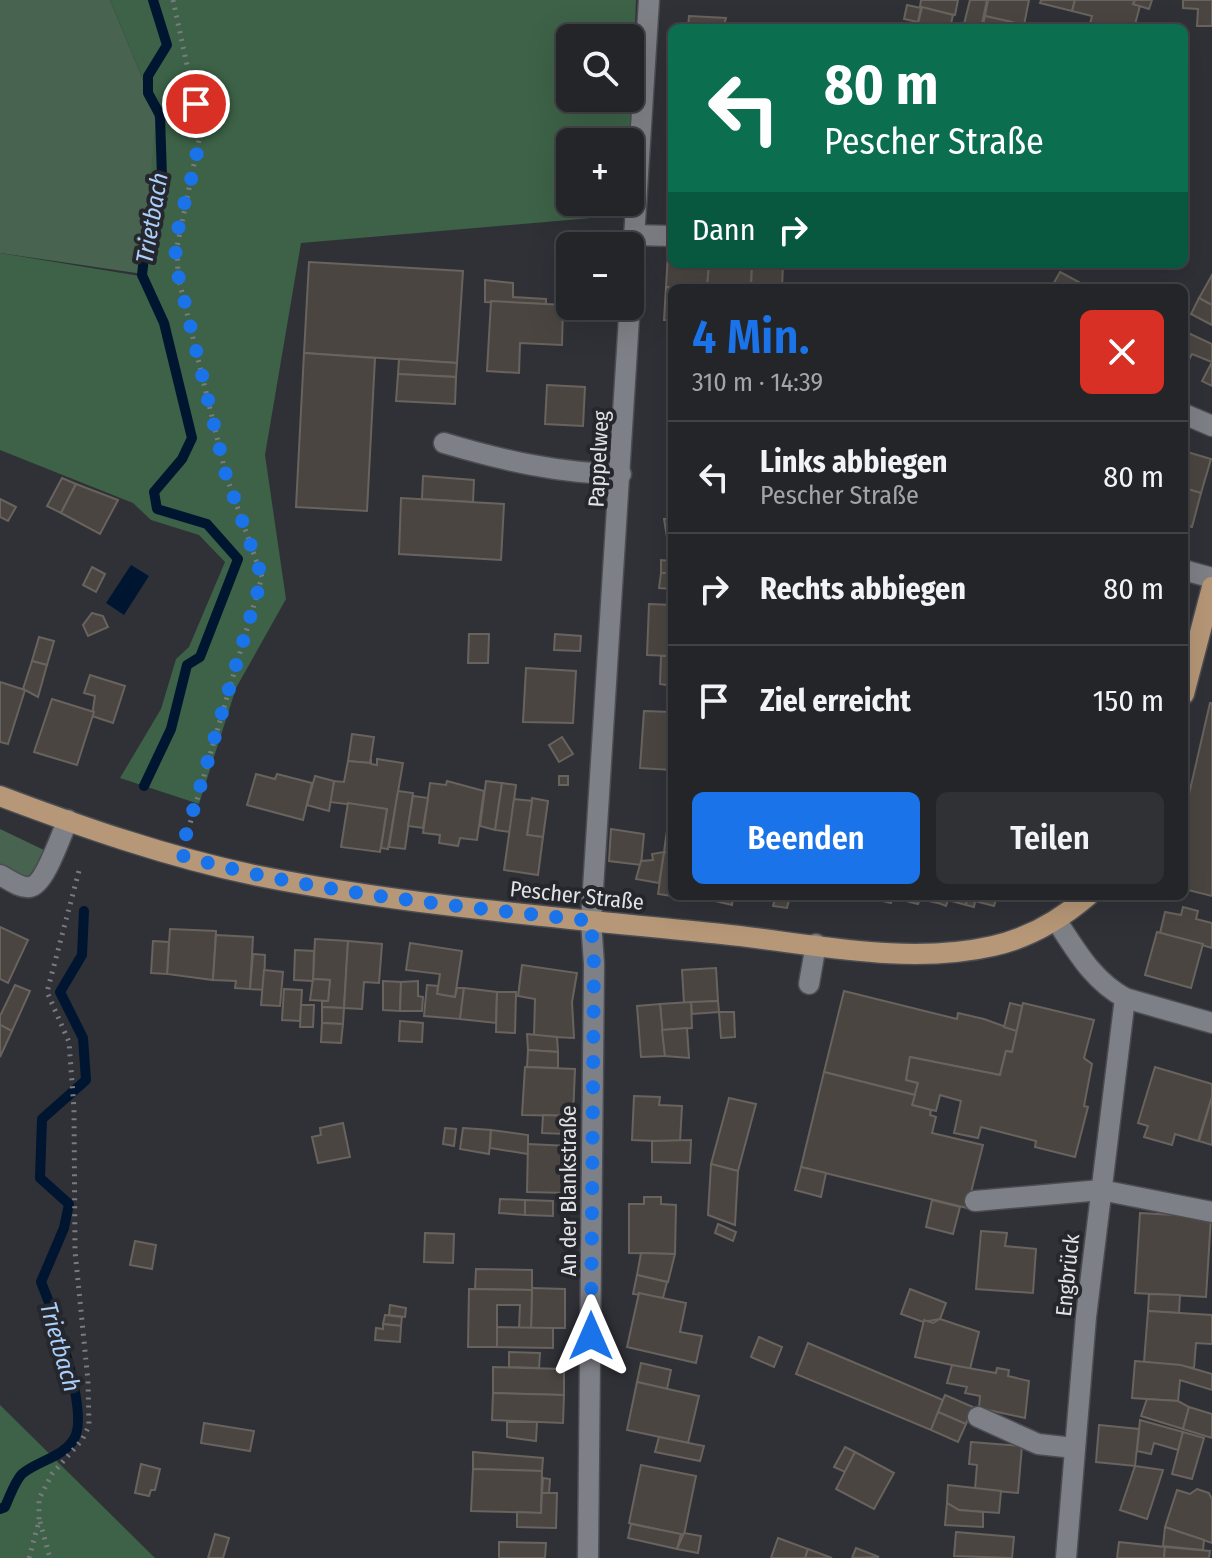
<!DOCTYPE html>
<html lang="de">
<meta charset="utf-8">
<style>
:root{--surface:#242529;--page:#303135;--text:#f1f3f6;--muted:#a3a5a8;--line:#414246;--accent:#1a73e8}
body{margin:0;font-family:"Fira Sans Condensed",sans-serif;background:var(--page);color:var(--text);height:100vh;display:flex;flex-direction:column;font-size:30px;white-space:nowrap}
*{box-sizing:border-box;margin:0}
p{font-size:26px;color:var(--muted)}
.icon{flex:none;width:44px;height:44px;fill:none;stroke:currentColor;stroke-width:2;stroke-linecap:round;stroke-linejoin:round}
.map{position:relative;flex:1;overflow:hidden}
.details{position:absolute;left:668px;top:284px;width:520px;height:616px;display:flex;flex-direction:column;background:var(--surface);border-radius:12px;box-shadow:0 8px 32px #0002,0 0 0 2px var(--line)}
.details>*{flex:none}
.top-card{position:absolute;left:668px;top:24px;width:520px;height:244px;border-radius:12px;box-shadow:0 8px 32px #0002,0 0 0 2px var(--line);background:#0b6e4f;color:#fff;overflow:hidden}
.buttons{position:absolute;left:556px;top:24px;display:grid;gap:16px}
.buttons a{display:grid;place-items:center;width:88px;height:88px;border-radius:12px;background:var(--surface);box-shadow:0 8px 32px #0002,0 0 0 2px var(--line);font-size:40px}
.pin{position:absolute;display:grid;place-items:center;width:68px;height:68px;color:#fff;margin:-34px;border:4px solid #fff;border-radius:50%;box-shadow:0 2px 8px #0007}
.me{position:absolute;width:88px;margin:-44px;rotate:0deg;stroke-linejoin:round;filter:drop-shadow(0 0 6px #0008)}
.turn{display:flex;align-items:center;gap:28px;height:168px;padding:0 24px;font-size:36px}
.turn .icon{width:104px;height:104px;stroke-width:2.5}
.turn b{display:block;font-size:56px;line-height:68px}
.then{display:flex;align-items:center;height:76px;padding:0 24px;background:#0003;gap:16px;font-size:30px}
.round{display:grid;place-items:center;flex:none;width:84px;height:84px;border-radius:12px;background:var(--page)}
.overview{display:flex;align-items:center;justify-content:space-between;height:136px;padding:0 24px}
h1{font-size:48px;font-weight:600;line-height:60px;color:var(--accent)}
.action{display:flex;gap:16px;margin-top:auto;padding:16px 24px}
.action a{flex:1;height:92px;border-radius:12px;background:var(--accent);color:#fff;font-size:32px;font-weight:600;line-height:92px;text-align:center}
.action a+a{background:var(--page);color:var(--text)}
ul{padding:0;list-style:none}
li{display:flex;align-items:center;gap:24px;height:112px;padding:0 24px;border-top:2px solid var(--line)}
li div{flex:1}
li b{display:block;font-size:30px}
li em{font-style:normal}
.map>svg:first-child{display:block}
.green{fill:#48634f}
.forest{fill:#3d6247;fill-rule:evenodd}
.water{fill:#001630}
.lines{fill:none;stroke-linecap:round;stroke-linejoin:round}
.stream{stroke:#001630;stroke-width:10}
.building{fill:#4a4540;stroke:#69635e;stroke-width:2}
.minor-casing{stroke:#4c4d52;stroke-width:23}
.major-casing{stroke:#4c4d52;stroke-width:23}
.path{stroke:#7a7b81;stroke-width:5;stroke-dasharray:2 6;stroke-linecap:butt}
.minor{stroke:#7e8087;stroke-width:20}
.major{stroke:#b69777;stroke-width:20}
.route{stroke:#1a73e8;stroke-width:14;stroke-dasharray:0 25.2}
.labels{text-anchor:middle;stroke-width:8;stroke-linejoin:round;paint-order:stroke}
.street-label{font-size:22px;fill:#e1e2e6;stroke:#26272d}
.water-label{font-size:24px;font-style:italic;fill:#aacffa;stroke:#26272d}
</style>
<div class="map">
<svg width="1212" height="1558" viewBox="0 0 1212 1558">
<rect width="100%" height="100%" fill="#303137"/>
<g class="green">
<path d="M0,0H110L142,77L156,122L143,274L0,253Z"/>
<path d="M0,829L44,850L43,862L33,876L22,877L0,866Z"/>
</g>
<g class="forest">
<path d="M110,0H636L630,142H570V202H627L626,215L301,243L265,455L286,599L236,688L199,804L120,778L161,709L176,659L189,647L225,562L199,535L151,520L133,503L0,450V253L140,276L156,122L142,77ZM570,38H630V98H570Z"/>
<path d="M0,1405L155,1558H0Z"/>
</g>
<path class="water" d="M131,565L149,576L124,615L106,603Z"/>
<g class="lines">
<g class="stream">
<path d="M144,786L171,729L187,665L200,657L238,559L207,524L157,509L154,492L182,459L192,438L164,323L142,275L147,231L162,178L160,115L148,93V76L167,45L153,0"/>
<path d="M0,1509L5,1507C9,1498 15,1481 22,1474C37,1461 62,1458 74,1439C90,1413 53,1311 41,1282L64,1228L69,1204L40,1178L42,1119L86,1080L83,1038L60,992L82,955L84,911"/>
</g>
</g>
<g class="building">
<path d="M921,0H958L955,15L920,7Z"/>
<path d="M970,0H987L981,28H963Z"/>
<path d="M988,0H1029L1024,25L985,16Z"/>
<path d="M1041,0H1075L1072,11L1040,3Z"/>
<path d="M1075,0H1135L1133,4L1140,6L1134,28H1089L1092,16L1072,11Z"/>
<path d="M1135,0H1152L1149,9L1133,4Z"/>
<path d="M1183,0H1212V26H1197L1198,9L1183,8Z"/>
<path d="M907,5L921,8L918,22L904,19Z"/>
<path d="M922,7L953,15L950,28H917Z"/>
<path d="M689,16L726,18L723,28H688Z"/>
<path d="M985,16L1012,22L1011,28H982Z"/>
<path d="M586,242L604,243V246H585Z"/>
<path d="M668,253H672V264H709L707,288L666,287Z"/>
<path d="M309,262L463,271L457,363L304,353Z"/>
<path d="M709,264H752L751,288H707Z"/>
<path d="M752,264H783L782,288H751Z"/>
<path d="M1060,272L1079,282L1075,288H1051Z"/>
<path d="M1212,275V305L1199,298Z"/>
<path d="M485,280L513,283V297L546,299V304L485,302Z"/>
<path d="M666,287L690,288H672V320H664Z"/>
<path d="M1199,298L1212,305V325L1191,314Z"/>
<path d="M491,301L563,305L562,345L520,343L519,373L487,371Z"/>
<path d="M1184,331L1212,344V386L1202,381L1212,362L1192,354L1184,369Z"/>
<path d="M304,353L375,358L367,511L296,507Z"/>
<path d="M399,359L457,363L456,377L398,374Z"/>
<path d="M398,374L456,377L455,404L396,401Z"/>
<path d="M547,385L585,387L583,426L545,424Z"/>
<path d="M1184,451L1211,459L1201,493L1184,488Z"/>
<path d="M423,476L474,480L473,502L422,499Z"/>
<path d="M62,478L76,484L61,513L47,506Z"/>
<path d="M76,484L118,500L100,534L61,513Z"/>
<path d="M1184,488L1201,493L1192,527L1184,525Z"/>
<path d="M401,498L504,504L501,560L399,554Z"/>
<path d="M0,499L16,507L8,521L0,517Z"/>
<path d="M664,519H672V573H661V560L671,561Z"/>
<path d="M92,567L105,574L96,592L83,585Z"/>
<path d="M661,573H672V589L659,588Z"/>
<path d="M649,604L672,605V656L647,655Z"/>
<path d="M92,613L103,616L108,627L88,636L83,625Z"/>
<path d="M469,634H489L488,663H468Z"/>
<path d="M555,634L581,636L580,651L554,650Z"/>
<path d="M39,637L54,641L47,665L32,661Z"/>
<path d="M661,656H672V686L660,684Z"/>
<path d="M32,661L47,665L38,697L23,689Z"/>
<path d="M526,668L576,671L573,723L523,722Z"/>
<path d="M90,675L125,686L113,723L92,716L95,696L84,693Z"/>
<path d="M0,682L25,690L8,744L0,742Z"/>
<path d="M52,699L94,712L77,765L34,752Z"/>
<path d="M1210,703H1212V896L1184,889V816Z"/>
<path d="M644,711L672,712V770L640,768Z"/>
<path d="M352,734L374,737L370,763L348,761Z"/>
<path d="M562,737L573,754L559,762L549,745Z"/>
<path d="M371,759V764L377,765V759L403,763L388,849L381,848L387,809L330,802L334,781L344,782L348,761L370,763Z"/>
<path d="M256,774L275,779L277,774L312,783L303,820L247,805Z"/>
<path d="M315,776L334,781L329,811L307,805Z"/>
<rect x="559" y="776" width="9" height="9"/>
<path d="M447,781L484,791L477,840L460,838L458,846L439,843L440,835L423,833L430,783L446,785Z"/>
<path d="M486,781L502,783L495,830L480,826Z"/>
<path d="M502,783L516,785L510,832L495,830Z"/>
<path d="M398,791L413,793L405,849L389,847Z"/>
<path d="M413,796L428,798L423,828L408,826Z"/>
<path d="M532,798L548,801L543,837L527,835Z"/>
<path d="M514,799L532,801L527,835L543,837L538,875L504,870Z"/>
<path d="M348,803L387,809L380,852L341,847Z"/>
<path d="M668,823L672,824V853L664,852Z"/>
<path d="M611,829L644,834L641,865L609,861Z"/>
<path d="M664,852L672,853V896L658,894Z"/>
<path d="M664,852L659,883L636,879L641,861L653,860L652,854Z"/>
<path d="M694,896H733L732,905Z"/>
<path d="M776,896H790L787,908L773,906Z"/>
<path d="M884,896H912L910,902L892,897L891,903L883,901Z"/>
<path d="M912,896H940L938,903L920,899L918,904L910,902Z"/>
<path d="M940,896H968L966,905L948,900L946,906L938,903Z"/>
<path d="M968,896H997L994,906L975,901L974,907L966,905Z"/>
<path d="M1183,907L1198,911L1196,919L1212,923V948L1160,933L1165,912L1181,915Z"/>
<path d="M0,927L28,940L8,983L0,979Z"/>
<path d="M170,929L216,931L213,980L167,974Z"/>
<path d="M1157,932L1203,944L1191,988L1145,975Z"/>
<path d="M216,935L253,937L250,989L235,988L236,981L213,980Z"/>
<path d="M315,939L348,941L344,1008L322,1007V1001H328L330,980L313,979Z"/>
<path d="M153,941L169,942L167,974L151,973Z"/>
<path d="M348,941L382,944L379,983L364,982L362,1009L344,1008Z"/>
<path d="M410,943L462,951L455,997L437,994L440,974L406,970Z"/>
<path d="M295,950L314,951L313,981L294,980Z"/>
<path d="M253,954L265,955L264,990L250,989Z"/>
<path d="M522,965L577,973L572,1002L574,1038L534,1036L535,999L518,996Z"/>
<path d="M716,968L718,1001L684,1003L682,970Z"/>
<path d="M264,970L283,972L280,1006L261,1005Z"/>
<path d="M313,979L330,980L328,1001L310,1000Z"/>
<path d="M383,981L401,982L400,1011L383,1010Z"/>
<path d="M418,981V996L423,997L422,1011H400L401,982Z"/>
<path d="M15,985L30,991L12,1031L0,1025V1016Z"/>
<path d="M427,985L438,986L437,994L455,997L457,988H464L460,1019L424,1016Z"/>
<path d="M464,988L497,992L496,1023L460,1019Z"/>
<path d="M284,989L302,990L300,1021L282,1020Z"/>
<path d="M844,991L957,1019L958,1013L984,1019L1017,1031L1012,1052L1006,1051L1000,1075L910,1057L906,1080L918,1083L915,1095L824,1072Z"/>
<path d="M497,992H516L515,1033L496,1032Z"/>
<path d="M718,1001L719,1012L692,1014L691,1002Z"/>
<path d="M691,1002L692,1028L662,1030L660,1004Z"/>
<path d="M1010,1003L1022,1006L1017,1031L1004,1027Z"/>
<path d="M1023,1003L1094,1020L1084,1058L1092,1064L1084,1106L1088,1107L1075,1157L1035,1147L1036,1141L981,1127L978,1138L954,1133L961,1101L940,1095L936,1111L912,1105L918,1083L906,1080L910,1057L1000,1075L1006,1051L1012,1052Z"/>
<path d="M660,1004L665,1056L641,1057L637,1006Z"/>
<path d="M301,1005H314L313,1027H300Z"/>
<path d="M322,1007L344,1008L343,1024L322,1023Z"/>
<path d="M719,1012H734L735,1037L721,1038Z"/>
<path d="M400,1021L423,1023L422,1042L399,1041Z"/>
<path d="M322,1023L343,1024L341,1043L321,1042Z"/>
<path d="M0,1025L12,1031L0,1057Z"/>
<path d="M687,1028L689,1058L665,1056L662,1030Z"/>
<path d="M527,1034L557,1037L558,1052L528,1050Z"/>
<path d="M528,1050L558,1052V1068L527,1067Z"/>
<path d="M525,1067L575,1069L573,1116L522,1115Z"/>
<path d="M1155,1067L1212,1084V1097L1198,1141L1175,1134L1172,1145L1144,1137L1148,1126L1138,1123Z"/>
<path d="M824,1072L915,1095L912,1105L931,1110L930,1115L936,1117L932,1133L983,1145L967,1208L801,1167Z"/>
<path d="M634,1096L660,1097L659,1105L682,1106L680,1142L632,1140Z"/>
<path d="M1212,1097V1145L1199,1141Z"/>
<path d="M729,1098L756,1104L738,1171L711,1164Z"/>
<path d="M543,1115L567,1116V1134L542,1133Z"/>
<path d="M343,1123L350,1157L318,1163L312,1137L321,1135L320,1128Z"/>
<path d="M445,1128L456,1129L454,1146L443,1144Z"/>
<path d="M463,1128L491,1130L489,1154L460,1149Z"/>
<path d="M491,1130L528,1135V1154L490,1148Z"/>
<path d="M691,1140L690,1163L652,1162V1141Z"/>
<path d="M528,1144L569,1146L568,1193L527,1192Z"/>
<path d="M711,1164L738,1171L735,1225L708,1215Z"/>
<path d="M801,1167L826,1173L821,1197L795,1190Z"/>
<path d="M644,1197H661V1204L676,1205L675,1254L629,1253V1204H644Z"/>
<path d="M500,1199L525,1200V1215L499,1213Z"/>
<path d="M525,1200L553,1201V1216L525,1215Z"/>
<path d="M932,1200L960,1207L953,1234L926,1227Z"/>
<path d="M1140,1213L1211,1217L1206,1297L1135,1293Z"/>
<path d="M718,1224L736,1232L733,1241L715,1233Z"/>
<path d="M981,1231L1007,1233L1005,1246L1036,1249L1033,1293L976,1289Z"/>
<path d="M425,1233L454,1234L453,1263L424,1262Z"/>
<path d="M135,1241L156,1245L152,1269L130,1265Z"/>
<path d="M641,1253L675,1254L668,1282L637,1275Z"/>
<path d="M476,1269L532,1270V1290L475,1289Z"/>
<path d="M637,1275L667,1282L663,1298L633,1294Z"/>
<path d="M532,1288L565,1289V1328H531Z"/>
<path d="M469,1289L532,1290L531,1328H519L520,1305H497V1347H468Z"/>
<path d="M910,1289L946,1303L940,1319L923,1322L901,1314Z"/>
<path d="M639,1293L686,1303L680,1332L702,1336L696,1363L627,1347Z"/>
<path d="M1149,1294L1180,1295L1179,1313L1148,1311Z"/>
<path d="M390,1305L406,1308L405,1317L389,1315Z"/>
<path d="M1148,1311L1212,1315V1344L1196,1343L1194,1368L1144,1362Z"/>
<path d="M385,1315L402,1317L401,1326L383,1324Z"/>
<path d="M940,1319L979,1332L970,1369L915,1357L924,1320L933,1323Z"/>
<path d="M383,1324L401,1326L400,1342L375,1340L376,1328L383,1329Z"/>
<path d="M497,1327L553,1328V1348L497,1347Z"/>
<path d="M759,1337L782,1347L774,1367L751,1357Z"/>
<path d="M808,1343L943,1400L931,1430L796,1374Z"/>
<path d="M509,1352L540,1353L539,1368L509,1367Z"/>
<path d="M1135,1361L1181,1365L1212,1374V1390L1180,1380L1178,1401L1132,1398Z"/>
<path d="M641,1363L671,1370L667,1389L637,1382Z"/>
<path d="M952,1365L996,1373L997,1368L1009,1370L1008,1376L1029,1381L1025,1418L979,1408L980,1396L965,1393L967,1387L947,1383Z"/>
<path d="M493,1367L564,1369V1395L493,1393Z"/>
<path d="M637,1382L699,1396L688,1443L627,1430Z"/>
<path d="M493,1393L564,1395L563,1423L492,1420Z"/>
<path d="M945,1395L973,1407L966,1424L938,1412Z"/>
<path d="M1147,1399L1178,1401L1189,1407L1183,1429L1141,1416Z"/>
<path d="M1189,1407L1212,1414V1438L1183,1429Z"/>
<path d="M938,1412L966,1424L958,1442L931,1430Z"/>
<path d="M1140,1420L1183,1432L1178,1450L1154,1443L1151,1454L1137,1451Z"/>
<path d="M507,1422H537L536,1441L507,1437Z"/>
<path d="M204,1423L254,1431L250,1451L201,1443Z"/>
<path d="M1099,1425L1139,1429L1135,1466L1096,1462Z"/>
<path d="M1183,1432L1204,1438L1192,1479L1172,1474Z"/>
<path d="M659,1437L704,1446L700,1461L655,1452Z"/>
<path d="M971,1442L1022,1446L1018,1493L975,1489L977,1465L969,1464Z"/>
<path d="M845,1447L855,1452L845,1472L834,1467Z"/>
<path d="M473,1452L543,1458L542,1471L473,1469Z"/>
<path d="M855,1452L894,1473L874,1509L836,1489Z"/>
<path d="M141,1464L160,1469L155,1490H151L149,1496L135,1493Z"/>
<path d="M641,1465L696,1476L684,1535L629,1523Z"/>
<path d="M1135,1466L1163,1470L1147,1519L1120,1510Z"/>
<path d="M473,1469L542,1471L541,1513L471,1511Z"/>
<path d="M543,1478L550,1479L549,1493H542Z"/>
<path d="M948,1485L1001,1491L999,1513L959,1510L947,1503Z"/>
<path d="M1197,1489L1209,1493L1212,1499V1543L1165,1527L1177,1490L1190,1494Z"/>
<path d="M542,1493H557L556,1528L517,1527V1512L541,1513Z"/>
<path d="M947,1503L959,1510L983,1512V1527L945,1525Z"/>
<path d="M631,1524L681,1534L677,1549L628,1538Z"/>
<path d="M1165,1527L1204,1540L1203,1550L1163,1546Z"/>
<path d="M956,1532L1014,1537L1012,1558L954,1556Z"/>
<path d="M684,1533L701,1536L698,1553L677,1549Z"/>
<path d="M215,1534L229,1538L223,1558H208Z"/>
<path d="M778,1538L808,1549L805,1558H771Z"/>
<path d="M499,1542L546,1543L545,1558H499Z"/>
<path d="M1119,1542L1165,1547L1164,1558H1117Z"/>
<path d="M1165,1547L1210,1551L1209,1558H1164Z"/>
<path d="M856,1548L879,1557L852,1558Z"/>
<path d="M808,1549L832,1558H805Z"/>
</g>
<g class="lines">
<defs>
<g id="minor">
<path d="M635,235L672,236"/>
<path d="M1184,414L1212,426"/>
<path d="M444,443C501,460 561,474 621,474"/>
<path d="M1184,570L1212,578"/>
<path d="M0,875C8,879 21,889 30,887C45,885 61,834 68,820"/>
<path d="M1056,920C1076,950 1092,980 1125,998L1212,1023"/>
<path d="M809,984L816,944"/>
<path d="M975,1201L1101,1190L1212,1212"/>
<path d="M978,1417L1038,1444L1074,1448"/>
<path d="M588,1558L594,964L591,921L649,0"/>
<path d="M1066,1558L1086,1317L1125,998"/>
</g>
<g id="major">
<path d="M1184,694L1212,587"/>
<path d="M0,796C82,827 168,857 254,875C408,906 566,918 722,934C809,943 906,966 993,946C1029,938 1061,919 1088,896"/>
</g>
</defs>
<use href="#minor" class="minor-casing"/>
<use href="#major" class="major-casing"/>
<g class="path">
<path d="M173,0L201,130L177,247L178,276L226,475L262,577L187,834"/>
<path d="M40,1522L50,1558"/>
<path d="M29,1558L39,1521V1499L52,1474L82,1440L89,1426L88,1381L75,1251L74,1109L69,1042L47,992L80,867"/>
</g>
<use href="#minor" class="minor"/>
<use href="#major" class="major"/>
</g>
<g class="lines">
<path class="route" d="M196,104C209,164 171,211 176,266L226,475L262,577L180,855C313,894 454,905 591,921L594,964L591,1336"/>
</g>
<g class="labels">
<g class="street-label">
<text transform="translate(598 459) rotate(-87)" y="8">Pappelweg</text>
<text transform="translate(577 895) rotate(6)" y="8">Pescher Straße</text>
<text transform="translate(568 1191) rotate(-90)" y="8">An der Blankstraße</text>
<text transform="translate(1067 1275) rotate(-84)" y="8">Engbrück</text>
</g>
<g class="water-label">
<text transform="translate(152 218) rotate(-80)" y="8">Trietbach</text>
<text transform="translate(60 1347) rotate(74)" y="8">Trietbach</text>
</g>
</g>
</svg>
<div class="buttons">
<a><svg class="icon" aria-label="search" viewBox="0 0 24 24"><circle cx="10" cy="10" r="6"/><path d="M15 15l6 6"/></svg></a>
<a>+</a>
<a>−</a>
</div>
<div class="pin" style="left:196px;top:104px;background:#d93025"><svg class="icon" aria-label="arrive" viewBox="0 0 24 24"><path d="M6 21V4h12l-3 4 3 4H6"/></svg></div>
<svg class="me" style="left:591px;top:1336px" viewBox="-20 -20 40 40"><path d="M0-17L14 15 0 8-14 15z" fill="#1a73e8" stroke="#fff" stroke-width="4"/></svg>
<div class="top-card">
<div class="turn"><svg class="icon" aria-label="left" viewBox="0 0 24 24"><path d="M17 20v-9H6M10 6l-5 5 5 5"/></svg><div><b>80 m</b>Pescher Straße</div></div>
<div class="then">Dann<svg class="icon" aria-label="right" viewBox="0 0 24 24"><path d="M7 20v-9h11M14 6l5 5-5 5"/></svg></div>
</div>
<section class="details">
<div class="overview"><div><h1>4 Min.</h1><p>310 m · 14:39</p></div><a class="round" style="background:#d93025;color:#fff"><svg class="icon" aria-label="close" viewBox="0 0 24 24"><path d="M6 6l12 12M18 6L6 18"/></svg></a></div>
<ul>
<li><svg class="icon" aria-label="left" viewBox="0 0 24 24"><path d="M17 20v-9H6M10 6l-5 5 5 5"/></svg><div><b>Links abbiegen</b><p>Pescher Straße</p></div><em>80 m</em></li>
<li><svg class="icon" aria-label="right" viewBox="0 0 24 24"><path d="M7 20v-9h11M14 6l5 5-5 5"/></svg><div><b>Rechts abbiegen</b></div><em>80 m</em></li>
<li><svg class="icon" aria-label="arrive" viewBox="0 0 24 24"><path d="M6 21V4h12l-3 4 3 4H6"/></svg><div><b>Ziel erreicht</b></div><em>150 m</em></li>
</ul>
<div class="action"><a>Beenden</a><a>Teilen</a></div>
</section>
</div>
